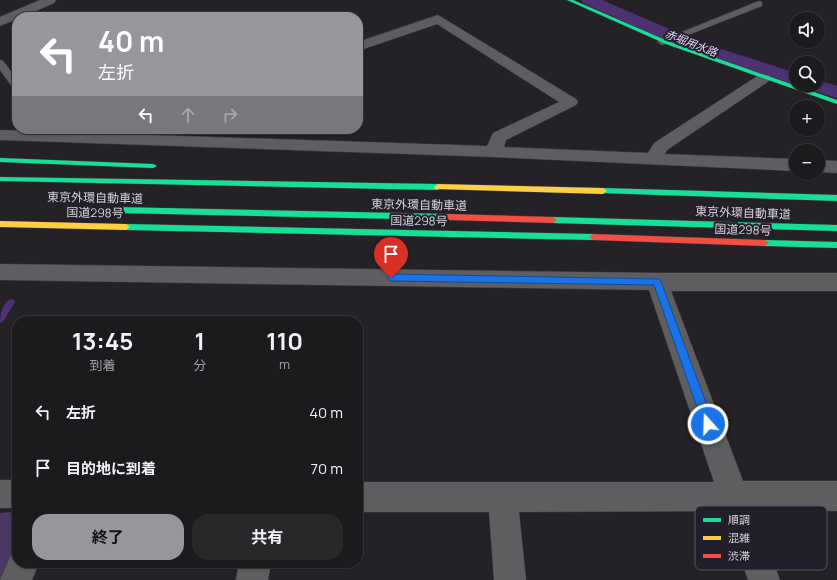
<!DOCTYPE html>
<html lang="ja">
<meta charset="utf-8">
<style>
:root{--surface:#1b1a1d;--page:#28272a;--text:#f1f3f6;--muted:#a0a1a4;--line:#39383b;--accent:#98959c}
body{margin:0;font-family:Manrope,"Noto Sans JP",sans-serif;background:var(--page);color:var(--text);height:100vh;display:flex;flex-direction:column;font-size:15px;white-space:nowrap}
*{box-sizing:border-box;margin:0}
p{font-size:13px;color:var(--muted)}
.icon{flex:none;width:22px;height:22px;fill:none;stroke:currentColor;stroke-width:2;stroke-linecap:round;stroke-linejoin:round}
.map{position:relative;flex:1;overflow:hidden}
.side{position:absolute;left:12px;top:316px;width:351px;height:252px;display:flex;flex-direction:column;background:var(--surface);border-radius:16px;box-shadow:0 1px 3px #0004,0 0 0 1px var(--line)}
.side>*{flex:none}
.guide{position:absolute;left:12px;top:12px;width:351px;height:122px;border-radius:16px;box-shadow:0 1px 3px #0004,0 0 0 1px var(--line);background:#98959c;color:#fff;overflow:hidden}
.controls{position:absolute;left:789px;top:12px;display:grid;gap:8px}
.controls a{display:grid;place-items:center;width:36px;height:36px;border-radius:50%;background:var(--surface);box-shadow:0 1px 3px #0004,0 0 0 1px var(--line);font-size:20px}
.pin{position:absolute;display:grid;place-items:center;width:34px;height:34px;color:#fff;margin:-41px -17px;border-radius:50% 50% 50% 0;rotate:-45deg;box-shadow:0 0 4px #0007}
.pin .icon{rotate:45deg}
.me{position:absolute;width:44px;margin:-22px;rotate:340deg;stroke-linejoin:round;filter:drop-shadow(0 0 3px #0008)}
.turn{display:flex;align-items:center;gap:14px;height:84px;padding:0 20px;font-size:18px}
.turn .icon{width:52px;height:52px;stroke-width:2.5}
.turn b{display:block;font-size:28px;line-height:34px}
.lanes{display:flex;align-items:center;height:38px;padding:0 20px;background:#0003;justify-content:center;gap:20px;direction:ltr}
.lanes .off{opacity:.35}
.eta{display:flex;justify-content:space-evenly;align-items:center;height:68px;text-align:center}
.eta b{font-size:24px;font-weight:700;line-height:28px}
.primary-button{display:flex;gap:8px;margin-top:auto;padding:8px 20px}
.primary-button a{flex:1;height:46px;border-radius:16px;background:var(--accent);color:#111;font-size:16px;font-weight:700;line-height:46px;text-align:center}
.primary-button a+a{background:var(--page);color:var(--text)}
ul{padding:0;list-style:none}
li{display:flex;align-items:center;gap:12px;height:56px;padding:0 20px}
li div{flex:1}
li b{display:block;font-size:15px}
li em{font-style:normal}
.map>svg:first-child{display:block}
.green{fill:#4a3963}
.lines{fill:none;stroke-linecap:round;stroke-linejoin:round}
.stream{fill:#4e3173;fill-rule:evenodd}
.canal{fill:#4e3173;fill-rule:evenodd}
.lane-casing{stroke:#3d3c3f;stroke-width:1}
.street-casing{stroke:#3d3c3f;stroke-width:1}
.fast-casing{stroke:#3d3c3f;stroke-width:1}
.slow-casing{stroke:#3d3c3f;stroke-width:1}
.jam-casing{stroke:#3d3c3f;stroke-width:1}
.lane{fill:#5e5d60;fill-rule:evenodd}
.street{fill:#5e5d60;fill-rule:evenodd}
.fast{fill:#16e098;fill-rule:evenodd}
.slow{fill:#ffcf43;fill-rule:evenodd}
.jam{fill:#f24e42;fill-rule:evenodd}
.route{fill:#1a73e8;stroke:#114b97}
.labels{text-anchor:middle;stroke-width:4;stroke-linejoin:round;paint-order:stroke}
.far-water-label{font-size:11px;font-style:italic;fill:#e4d5ff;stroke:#231f2a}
.street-label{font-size:12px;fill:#d6d3db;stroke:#231f2a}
.key{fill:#231f2a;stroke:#59555f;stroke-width:1}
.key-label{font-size:11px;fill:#d6d3db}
</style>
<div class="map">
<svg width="837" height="580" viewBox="0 0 837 580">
<rect width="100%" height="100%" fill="#242227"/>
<path class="green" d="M10,512L17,525V542L3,580H0V513Z"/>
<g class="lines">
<path class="stream" d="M11,299L14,300L15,302L3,322L0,323C0,314 2,303 11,299Z"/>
<g class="canal">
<path d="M581,0H602L697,41L796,73V85L685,49L583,3Z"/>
<path d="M818,80L837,86V98L807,89L804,85H818Z"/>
</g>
<defs>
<g id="lane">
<path d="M759,1L762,2V6L665,44L662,45L657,42Z"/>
<path d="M0,60L3,61L17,79V89L13,88L0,70Z"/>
</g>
<g id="street">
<path d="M40,0H56L54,3L22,17H17V19L0,26V17Z"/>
<path d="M438,15L576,99L578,102L576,105L506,140L504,147L648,153L654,143L759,75H769L771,78L769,81L667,150L665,154L796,159V171L493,157L0,140V130L487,146L493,133L559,102L437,24L358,51V42Z"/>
<path d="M818,160L837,161V173L818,172Z"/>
<path d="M0,264L657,273H837V291H671L743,481H837V511L754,510L780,580H748L724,511L519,512L526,580H494L489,512H358V482H714L649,290L0,280Z"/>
<rect x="0" y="480" width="17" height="28"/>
<path d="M17,550V563H39L32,580H0L12,552Z"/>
<path d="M239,563H271L268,580H236Z"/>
</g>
<g id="fast">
<path d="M567,0H573L670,42L837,100V104L666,44Z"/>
<path d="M0,158L153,164L157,166L153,168L0,162Z"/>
<path d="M0,177L438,184L442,187L438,190L0,181Z"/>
<path d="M603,188L837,195V201L600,193L599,191Z"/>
<path d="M116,207L448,214L452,217L448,220L116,213L112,210Z"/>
<path d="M553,217L837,225V231L553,223L549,220Z"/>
<path d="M126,224L593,234L597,237L593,240L126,230L122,227Z"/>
<path d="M765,240L837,242V248L765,246L761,243Z"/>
</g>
<g id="slow">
<path d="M438,184L603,188L607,191L603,194L435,189L434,187Z"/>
<path d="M0,221L126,224L130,227L126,230L0,227Z"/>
</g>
<g id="jam">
<path d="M448,214L553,217L557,220L553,223L448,220L444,217Z"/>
<path d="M593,234L765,240L769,243L765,246L593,240L589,237Z"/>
</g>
</defs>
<use href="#lane" class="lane-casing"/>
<use href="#street" class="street-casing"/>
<use href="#fast" class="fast-casing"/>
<use href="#slow" class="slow-casing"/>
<use href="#jam" class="jam-casing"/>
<use href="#lane" class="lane"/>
<use href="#street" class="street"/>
<use href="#fast" class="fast"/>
<use href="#slow" class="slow"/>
<use href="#jam" class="jam"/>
</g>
<path class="route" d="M391,274L660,279L714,424L712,428L708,429L705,428L703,424L654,285L391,281L387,278Z"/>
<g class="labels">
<g class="far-water-label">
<text transform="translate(691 43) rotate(21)" y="4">赤堀用水路</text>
</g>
<g class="street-label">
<text transform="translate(95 198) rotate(1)" y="4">東京外環自動車道</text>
<text transform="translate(419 205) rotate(1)" y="4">東京外環自動車道</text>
<text transform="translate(95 213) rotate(1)" y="4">国道298号</text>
<text transform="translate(743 213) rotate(2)" y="4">東京外環自動車道</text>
<text transform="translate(419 221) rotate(1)" y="4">国道298号</text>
<text transform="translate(743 230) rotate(2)" y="4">国道298号</text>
</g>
</g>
<rect x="695" y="506" width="132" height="64" rx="6" class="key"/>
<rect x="703" y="518" width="18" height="4" fill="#16e098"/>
<rect x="703" y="536" width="18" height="4" fill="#ffcf43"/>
<rect x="703" y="554" width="18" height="4" fill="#f24e42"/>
<g class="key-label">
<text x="728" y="524">順調</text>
<text x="728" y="542">混雑</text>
<text x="728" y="560">渋滞</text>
</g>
</svg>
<div class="controls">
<a><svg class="icon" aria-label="sound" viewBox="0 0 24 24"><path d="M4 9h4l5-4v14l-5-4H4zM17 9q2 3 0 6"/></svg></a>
<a><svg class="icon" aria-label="search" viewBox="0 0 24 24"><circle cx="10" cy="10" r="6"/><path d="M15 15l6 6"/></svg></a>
<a>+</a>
<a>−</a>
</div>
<div class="pin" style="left:391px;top:278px;background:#d93025"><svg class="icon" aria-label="arrive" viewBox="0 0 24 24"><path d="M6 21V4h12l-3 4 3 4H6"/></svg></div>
<svg class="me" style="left:708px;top:424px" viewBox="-20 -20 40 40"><circle r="17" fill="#1a73e8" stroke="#fff" stroke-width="3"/><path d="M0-11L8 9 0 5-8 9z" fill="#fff"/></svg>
<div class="guide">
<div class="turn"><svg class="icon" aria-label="left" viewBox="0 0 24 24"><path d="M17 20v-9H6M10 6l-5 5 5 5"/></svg><div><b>40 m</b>左折</div></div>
<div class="lanes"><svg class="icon" aria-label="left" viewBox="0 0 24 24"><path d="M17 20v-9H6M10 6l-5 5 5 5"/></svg><svg class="icon off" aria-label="ahead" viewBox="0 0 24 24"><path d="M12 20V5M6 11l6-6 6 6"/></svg><svg class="icon off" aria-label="right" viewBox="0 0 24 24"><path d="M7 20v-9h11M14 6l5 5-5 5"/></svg></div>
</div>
<section class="side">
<div class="eta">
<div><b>13:45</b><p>到着</p></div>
<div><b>1</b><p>分</p></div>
<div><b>110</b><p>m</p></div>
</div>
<ul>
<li><svg class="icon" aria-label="left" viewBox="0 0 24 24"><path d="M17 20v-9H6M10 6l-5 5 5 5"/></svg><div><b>左折</b></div><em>40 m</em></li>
<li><svg class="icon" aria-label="arrive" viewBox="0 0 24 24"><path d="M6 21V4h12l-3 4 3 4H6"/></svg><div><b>目的地に到着</b></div><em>70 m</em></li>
</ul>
<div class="primary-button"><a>終了</a><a>共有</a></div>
</section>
</div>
